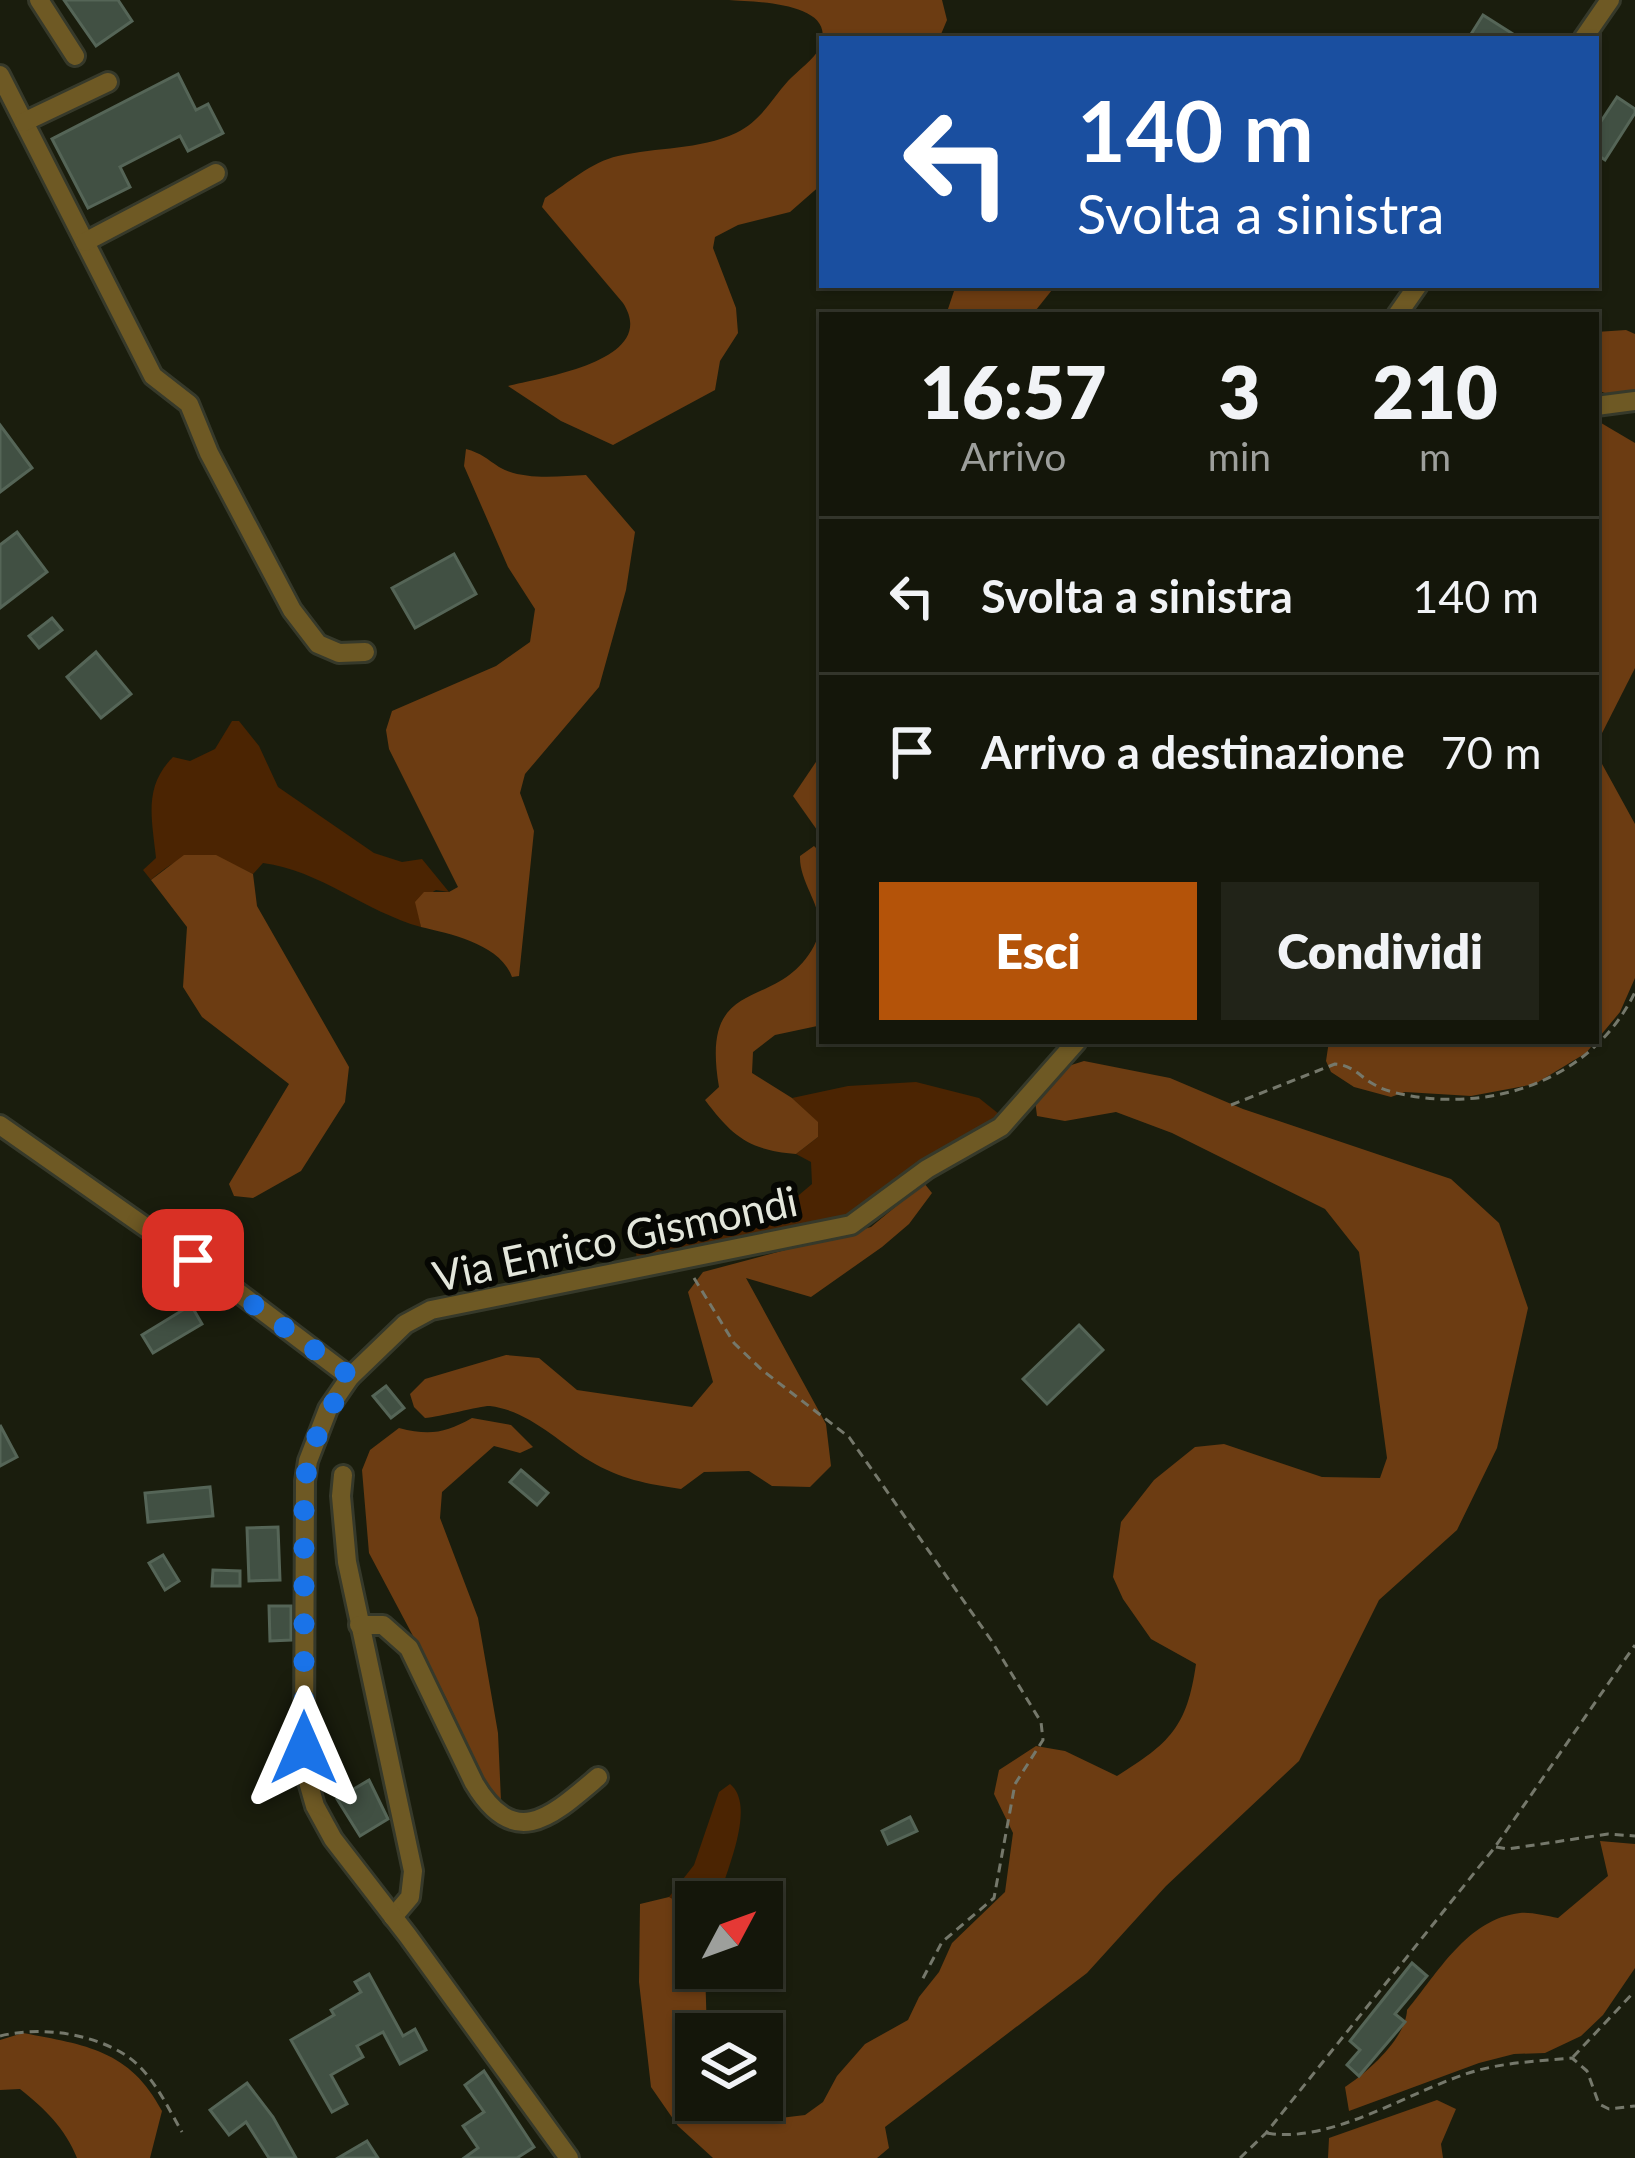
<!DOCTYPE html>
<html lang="it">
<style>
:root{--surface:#14160a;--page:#212318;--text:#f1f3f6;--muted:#9d9f9c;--line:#33352b;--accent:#b45309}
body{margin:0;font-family:Lato,sans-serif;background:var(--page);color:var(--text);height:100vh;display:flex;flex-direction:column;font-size:45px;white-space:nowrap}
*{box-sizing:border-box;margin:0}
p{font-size:39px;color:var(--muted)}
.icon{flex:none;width:66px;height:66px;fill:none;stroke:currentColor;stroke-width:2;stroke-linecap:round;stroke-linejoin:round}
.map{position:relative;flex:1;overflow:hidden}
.side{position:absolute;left:819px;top:312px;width:780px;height:732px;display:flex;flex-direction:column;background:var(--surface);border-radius:0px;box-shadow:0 3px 9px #0004,0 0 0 3px var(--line)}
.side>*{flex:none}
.guide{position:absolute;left:819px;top:36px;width:780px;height:252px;border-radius:0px;box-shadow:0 3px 9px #0004,0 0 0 3px var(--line);background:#1a4fa0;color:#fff;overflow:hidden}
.needle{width:78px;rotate:49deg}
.controls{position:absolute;left:675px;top:1881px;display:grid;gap:24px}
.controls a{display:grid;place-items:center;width:108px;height:108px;border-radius:0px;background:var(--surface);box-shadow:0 3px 9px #0004,0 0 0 3px var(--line);font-size:60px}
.pin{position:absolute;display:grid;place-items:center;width:102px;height:102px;color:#fff;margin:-51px;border-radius:24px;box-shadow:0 6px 18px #0006}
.me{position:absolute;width:132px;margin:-66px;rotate:0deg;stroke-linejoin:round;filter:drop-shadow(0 0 9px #0008)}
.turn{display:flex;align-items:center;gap:42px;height:252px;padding:0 60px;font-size:54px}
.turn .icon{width:156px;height:156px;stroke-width:2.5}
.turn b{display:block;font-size:84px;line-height:102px}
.eta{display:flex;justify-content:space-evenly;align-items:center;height:204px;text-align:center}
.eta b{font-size:72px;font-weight:800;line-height:84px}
.cta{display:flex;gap:24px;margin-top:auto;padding:24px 60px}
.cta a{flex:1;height:138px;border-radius:0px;background:var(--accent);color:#fff;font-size:48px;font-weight:800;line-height:138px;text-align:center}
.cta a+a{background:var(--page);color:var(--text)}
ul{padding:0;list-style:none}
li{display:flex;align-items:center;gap:36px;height:156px;padding:0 60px;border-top:3px solid var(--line)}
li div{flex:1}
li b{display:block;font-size:45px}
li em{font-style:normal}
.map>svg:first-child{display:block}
.green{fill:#4b2402}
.forest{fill:#6c3c12}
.building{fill:#415043;stroke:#556557;stroke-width:3}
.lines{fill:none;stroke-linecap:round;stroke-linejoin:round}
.minor-casing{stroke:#36392a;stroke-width:24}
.path{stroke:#75786b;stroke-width:3;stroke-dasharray:9 6;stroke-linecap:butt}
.minor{stroke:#6e5924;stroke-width:18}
.route{stroke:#1a73e8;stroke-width:21;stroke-dasharray:0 37.8}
.labels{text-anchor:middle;stroke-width:12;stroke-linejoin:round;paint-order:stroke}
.street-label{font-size:42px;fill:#e3e6db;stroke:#060703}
</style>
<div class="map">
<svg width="1635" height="2158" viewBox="0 0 1635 2158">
<rect width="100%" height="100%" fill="#1a1d0d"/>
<g class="green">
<path d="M232,721H239L259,746L278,787L374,853L402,862L422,859L449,892L436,890L416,902L421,927C366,912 319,870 263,863L253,874C208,851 191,845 151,880L143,870L156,858C152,819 143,787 173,757L190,761L215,749Z"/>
<path d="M916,1082L979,1098L999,1114L837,1223L637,1262L636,1252L793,1200L812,1184L811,1162L796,1154L818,1137V1123L792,1098L848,1086Z"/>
<path d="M730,1784C757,1806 726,1871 718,1902H696V1919L684,1904L669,1897L694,1865L719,1792Z"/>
</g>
<g class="forest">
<path d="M729,0H942L947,20L939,39H822V184L790,212L738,225L715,237L713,248L736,308L738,333L720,361L715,390L613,445L561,421L508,386C545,377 660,360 623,303L542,207L545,198C568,183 591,162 618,156C657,147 699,150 736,133C761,121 771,100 788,81C798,70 814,60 820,47C839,2 755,2 729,0Z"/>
<path d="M956,285H1056L1032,315H946Z"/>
<path d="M1626,330L1635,334V391L1614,396L1596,390V332Z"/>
<path d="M1596,420L1635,443V668L1596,745Z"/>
<path d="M466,449C481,453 487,459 499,467C523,481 560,476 586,475L635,532L626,590L599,687L525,774L520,793L534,831L519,976L512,977C500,944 451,934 421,927L415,902L424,892H449L458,887L389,749L386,730L392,711L496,666L530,642L535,609L508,567L464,466Z"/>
<path d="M822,753V837L793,796Z"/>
<path d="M1596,753L1635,824V978L1620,1012L1586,1053L1535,1084L1471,1096L1405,1092L1391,1097L1354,1087L1331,1072L1326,1061L1329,1041H1596Z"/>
<path d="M814,846L822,854V1025L775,1035L753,1052L752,1073L792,1098L818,1122V1137L796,1154C749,1150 733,1137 705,1100L719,1087C699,970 777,1015 814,946C832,912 799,888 800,856Z"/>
<path d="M184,855H216L253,874L257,906L349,1067L345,1102L301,1171L253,1198L234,1196L229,1184L289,1084L202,1017L183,987L187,927L151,880Z"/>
<path d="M1084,1061L1170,1078L1243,1109L1451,1179L1499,1223L1528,1308L1497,1448L1457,1530L1379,1600L1299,1761L1166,1886L1087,1973L885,2127L889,2148L877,2158H713L678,2126L651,2087L639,1982L640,1904L669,1897C701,1913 696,1936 696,1968H705L707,2034H696V2100H737L772,2119L805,2115L823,2102L837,2076L865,2044L908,2020L919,1997L939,1972L952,1943L1005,1892L1013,1833L994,1794L999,1770L1036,1746L1065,1751L1117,1776C1170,1743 1187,1727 1196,1664L1151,1639L1123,1599L1113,1577L1121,1522L1154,1480L1195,1447L1224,1444L1322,1477L1380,1478L1387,1458L1359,1252L1325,1209L1172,1133L1116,1112L1065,1121L1037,1116L1035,1100L1065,1067Z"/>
<path d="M924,1183L932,1193L909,1224L882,1247L811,1297L746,1278L826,1424L831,1466L810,1487L772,1486L749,1471L704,1472L681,1489C647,1484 620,1479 590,1461C558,1442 530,1411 490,1406C484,1405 439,1417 425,1418L414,1407L410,1394L425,1379L506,1355L539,1358L577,1390L692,1407L713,1382L688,1292L703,1272L871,1227Z"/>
<path d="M472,1418L511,1425L533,1447L520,1453L494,1446L442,1492L440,1518L478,1618L498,1733L501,1801L487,1788L447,1700L369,1553L362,1470L370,1450L399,1428C430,1436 445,1433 472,1418Z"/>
<path d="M1600,1841L1635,1844V1968L1603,2015L1581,2036L1545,2053L1514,2054L1479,2063L1349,2111L1345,2087C1368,2072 1406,2038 1407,2010C1438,1973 1467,1919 1520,1913C1532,1912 1546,1916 1558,1918L1608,1876Z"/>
<path d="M23,2033C86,2045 130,2050 162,2111L150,2158H77C65,2128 45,2109 20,2089L0,2090V2040Z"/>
<path d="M1437,2100L1456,2109L1441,2144L1443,2158H1328L1329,2138Z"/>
</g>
<g class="building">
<path d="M64,0H118L132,21L96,46Z"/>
<path d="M1483,15L1521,39H1468Z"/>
<path d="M178,74L196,110L208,104L223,133L188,151L180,136L120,167L130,187L88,208L52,139Z"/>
<path d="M1617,97L1635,109V113L1605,160L1596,154V129Z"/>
<path d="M0,425L32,468L0,492Z"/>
<path d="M17,532L47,572L0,608V545Z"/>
<path d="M454,554L476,594L415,628L392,588Z"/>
<path d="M52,618L62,630L39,648L29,636Z"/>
<path d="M96,652L131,694L101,718L67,677Z"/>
<path d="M191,1305L202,1324L153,1353L142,1335Z"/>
<path d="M1079,1325L1103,1350L1047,1404L1023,1379Z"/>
<path d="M386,1386L404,1408L391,1418L373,1396Z"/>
<path d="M0,1425L17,1457L0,1466Z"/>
<path d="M521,1470L548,1493L537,1505L510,1482Z"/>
<path d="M210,1487L213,1516L148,1522L145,1493Z"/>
<path d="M278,1527L280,1580L249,1581L247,1528Z"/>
<path d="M163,1555L179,1581L165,1590L149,1563Z"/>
<path d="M213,1570L240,1571V1586H212Z"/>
<path d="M269,1606H291V1640L270,1641Z"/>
<path d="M369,1780L388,1819L360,1836L337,1799Z"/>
<path d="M910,1817L917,1831L888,1844L882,1831Z"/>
<path d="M1412,1963L1427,1976L1395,2014L1405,2022L1359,2076L1347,2065L1360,2050L1350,2041Z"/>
<path d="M369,1974L403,2036L415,2029L426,2050L400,2064L383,2032L357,2046L363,2057L331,2075L347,2104L332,2112L291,2040L334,2015L331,2010L361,1992L355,1982Z"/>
<path d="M484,2071L534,2147L517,2158H464L478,2148L463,2126L484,2112L465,2085Z"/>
<path d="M247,2083L273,2117L296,2158H269L246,2122L229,2135L210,2110Z"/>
<path d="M367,2141L378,2158H338Z"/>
</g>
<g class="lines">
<defs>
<g id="minor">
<path d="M39,0L75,56"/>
<path d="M1583,39L1610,0"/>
<path d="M0,75L153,376L189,404L209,453L292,610L318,644L339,653L365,652"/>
<path d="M24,122L108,82"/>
<path d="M85,242L216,173"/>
<path d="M1397,315L1418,285"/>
<path d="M1596,406L1635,401"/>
<path d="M0,1125L231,1287L350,1377"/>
<path d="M343,1475L341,1496L347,1562L413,1871L410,1897L393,1917"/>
<path d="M359,1625H383L409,1648L474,1783C515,1852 552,1816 598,1777"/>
<path d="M569,2158L408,1936L333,1839L315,1806L307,1778L304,1748L305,1481L308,1461L328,1409L350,1377L405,1324L431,1310L851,1225L927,1169L1001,1127L1077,1041"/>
</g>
</defs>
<use href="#minor" class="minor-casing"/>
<g class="path">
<path d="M1231,1105L1335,1064C1353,1065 1360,1077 1375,1085C1385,1091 1400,1094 1411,1096C1500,1111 1595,1076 1635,992"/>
<path d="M694,1278L734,1343L762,1370L849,1437L991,1640L1041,1722L1043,1740L1015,1784L994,1898L942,1942L921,1982"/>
<path d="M1496,1847L1508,1849L1608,1834L1635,1836"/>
<path d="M0,2036C40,2026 92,2033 127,2056C152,2073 167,2106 182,2132"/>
<path d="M1573,2057L1634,1992"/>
<path d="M1267,2133C1333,2145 1415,2087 1479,2070C1509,2062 1541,2061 1572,2058L1587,2071L1599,2104L1609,2109L1635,2106"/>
<path d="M1240,2158L1266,2133L1495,1847L1635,1645"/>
</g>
<use href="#minor" class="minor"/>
</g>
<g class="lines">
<path class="route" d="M193,1260L350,1376L320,1426L304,1481V1748"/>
</g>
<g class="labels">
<g class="street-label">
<text transform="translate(615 1239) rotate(-12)" y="15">Via Enrico Gismondi</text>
</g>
</g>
</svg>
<div class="controls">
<a><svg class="needle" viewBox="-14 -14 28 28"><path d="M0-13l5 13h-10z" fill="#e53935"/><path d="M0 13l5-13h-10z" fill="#9d9f9c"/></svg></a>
<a><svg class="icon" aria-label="layers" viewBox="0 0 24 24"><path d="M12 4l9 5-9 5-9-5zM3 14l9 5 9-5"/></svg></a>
</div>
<div class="pin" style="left:193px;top:1260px;background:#d93025"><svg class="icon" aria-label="arrive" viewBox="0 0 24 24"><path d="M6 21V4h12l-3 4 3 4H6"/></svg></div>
<svg class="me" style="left:304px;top:1748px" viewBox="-20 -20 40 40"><path d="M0-17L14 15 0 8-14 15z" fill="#1a73e8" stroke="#fff" stroke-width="4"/></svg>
<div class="guide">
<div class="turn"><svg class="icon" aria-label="left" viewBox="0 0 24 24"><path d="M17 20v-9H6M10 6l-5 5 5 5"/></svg><div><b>140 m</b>Svolta a sinistra</div></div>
</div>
<section class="side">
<div class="eta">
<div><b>16:57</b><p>Arrivo</p></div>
<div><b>3</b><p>min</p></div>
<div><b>210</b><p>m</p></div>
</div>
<ul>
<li><svg class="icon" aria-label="left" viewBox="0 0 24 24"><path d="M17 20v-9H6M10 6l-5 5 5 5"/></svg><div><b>Svolta a sinistra</b></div><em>140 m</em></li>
<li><svg class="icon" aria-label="arrive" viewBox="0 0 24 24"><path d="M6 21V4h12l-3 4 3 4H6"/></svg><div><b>Arrivo a destinazione</b></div><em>70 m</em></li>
</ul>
<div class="cta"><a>Esci</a><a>Condividi</a></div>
</section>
</div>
